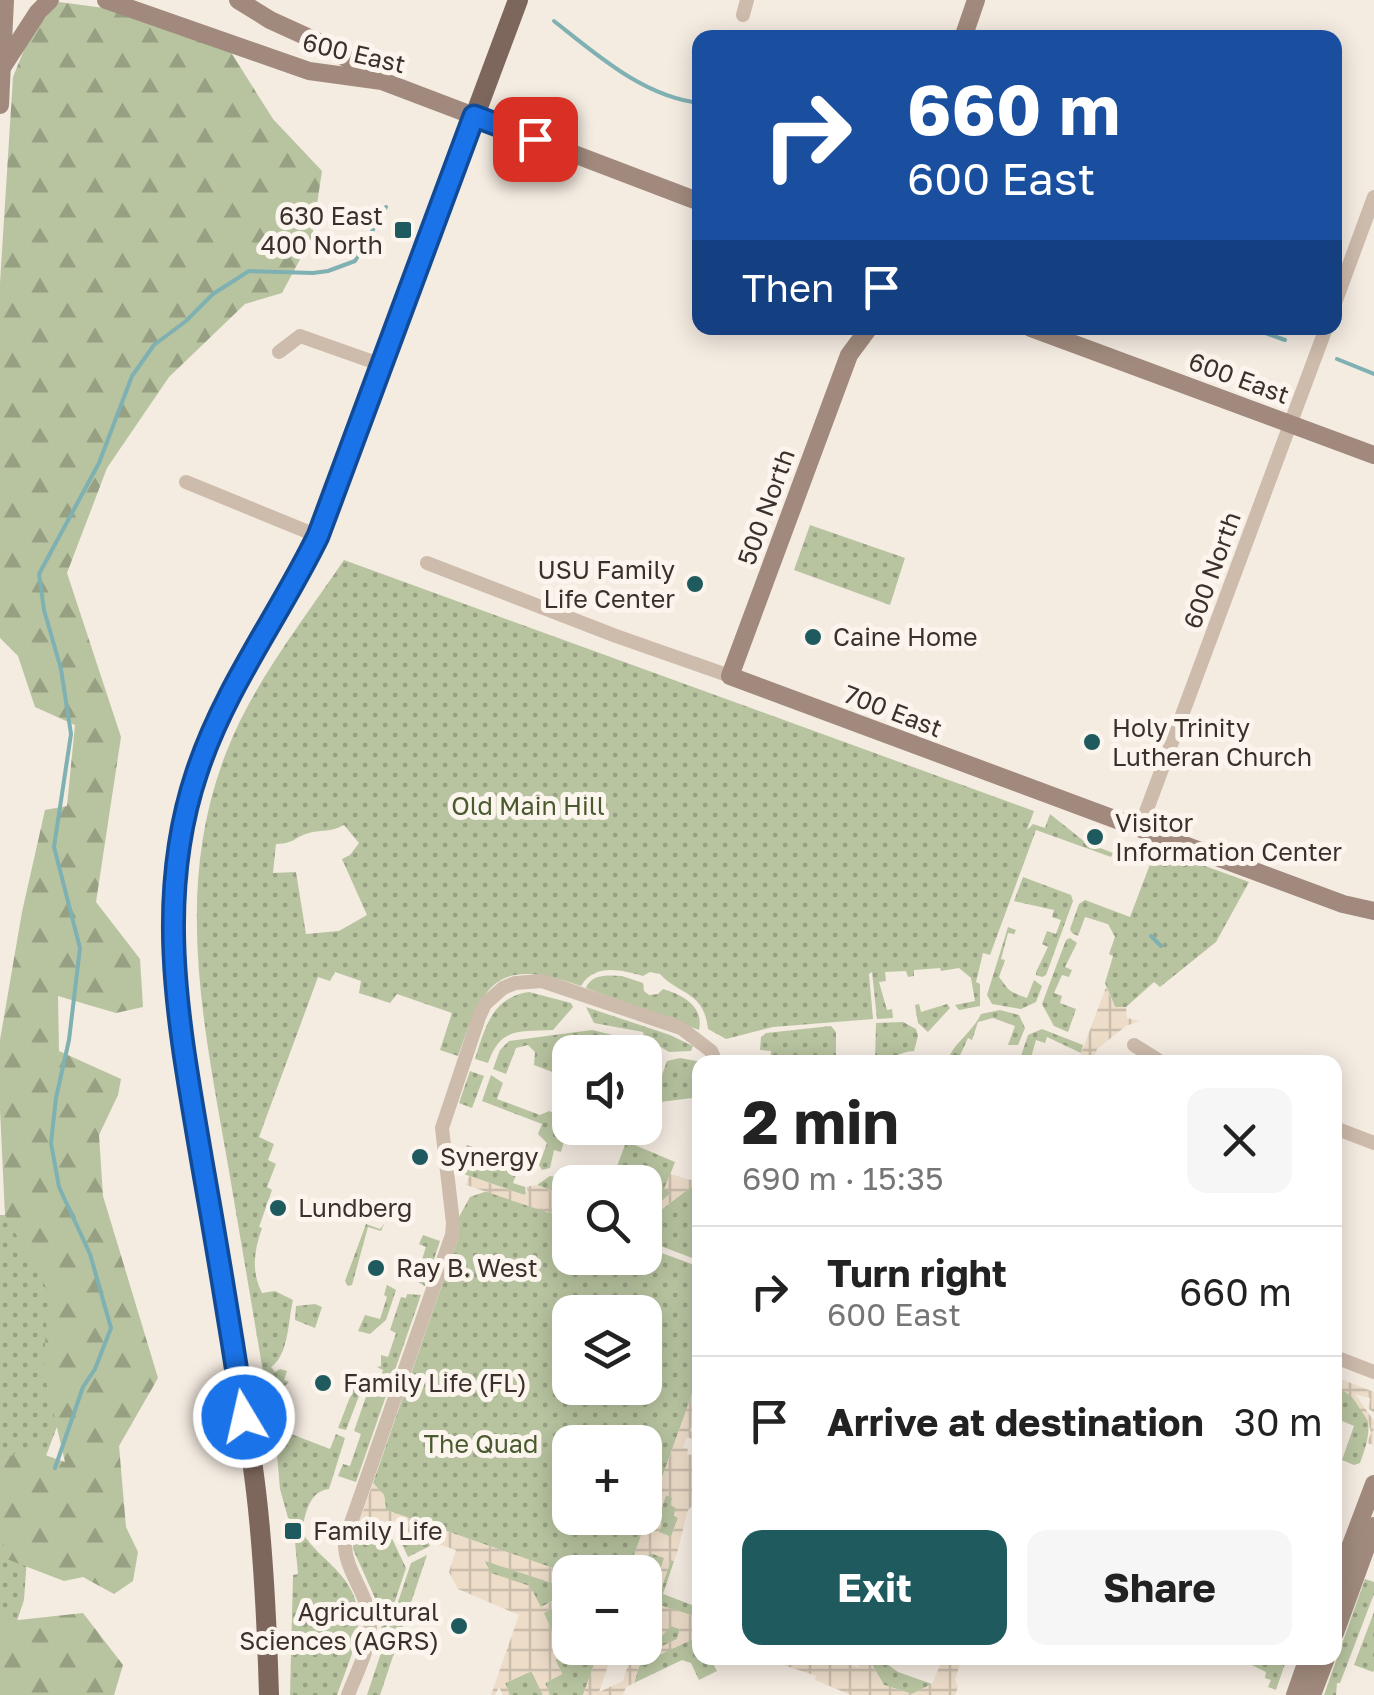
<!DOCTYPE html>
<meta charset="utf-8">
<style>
:root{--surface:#fff;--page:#f6f6f6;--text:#222;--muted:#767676;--line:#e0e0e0;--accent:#1f5a5e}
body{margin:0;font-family:"Golos Text",sans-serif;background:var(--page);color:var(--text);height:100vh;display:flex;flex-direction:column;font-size:38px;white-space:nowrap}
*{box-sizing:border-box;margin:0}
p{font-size:32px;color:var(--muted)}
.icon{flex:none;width:55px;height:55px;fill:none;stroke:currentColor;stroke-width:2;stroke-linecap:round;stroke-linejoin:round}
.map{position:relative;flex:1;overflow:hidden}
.details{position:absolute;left:692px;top:1055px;width:650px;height:610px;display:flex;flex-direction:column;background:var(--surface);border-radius:20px;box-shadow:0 5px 25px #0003}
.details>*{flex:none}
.top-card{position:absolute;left:692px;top:30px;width:650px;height:305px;border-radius:20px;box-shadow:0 5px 25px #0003;background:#1a4fa0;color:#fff;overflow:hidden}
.controls{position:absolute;left:552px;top:1035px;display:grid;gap:20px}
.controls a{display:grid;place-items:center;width:110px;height:110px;border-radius:20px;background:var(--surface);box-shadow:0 5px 25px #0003;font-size:50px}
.pin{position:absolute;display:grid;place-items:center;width:85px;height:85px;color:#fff;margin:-42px;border-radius:20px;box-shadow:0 5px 15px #0006}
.me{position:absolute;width:110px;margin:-55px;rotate:351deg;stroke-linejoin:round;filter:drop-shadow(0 0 8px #0008)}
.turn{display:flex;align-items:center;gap:35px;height:210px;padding:0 50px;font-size:45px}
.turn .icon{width:130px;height:130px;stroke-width:2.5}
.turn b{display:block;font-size:70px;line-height:85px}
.then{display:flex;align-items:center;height:95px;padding:0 50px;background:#0003;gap:20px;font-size:38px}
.round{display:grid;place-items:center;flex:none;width:105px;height:105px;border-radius:20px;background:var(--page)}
.summary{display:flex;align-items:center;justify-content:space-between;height:170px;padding:0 50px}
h1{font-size:60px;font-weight:700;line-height:75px}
.action{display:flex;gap:20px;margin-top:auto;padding:20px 50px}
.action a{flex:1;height:115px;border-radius:20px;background:var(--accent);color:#fff;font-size:40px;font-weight:700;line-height:115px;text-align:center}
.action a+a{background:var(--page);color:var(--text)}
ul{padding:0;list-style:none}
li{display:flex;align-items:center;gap:30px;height:130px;padding:0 50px;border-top:2px solid var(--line)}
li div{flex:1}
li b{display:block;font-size:38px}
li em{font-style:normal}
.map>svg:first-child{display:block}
.green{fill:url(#green-dots);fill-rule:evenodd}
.forest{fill:url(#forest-firs)}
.plaza{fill:url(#plaza-grid);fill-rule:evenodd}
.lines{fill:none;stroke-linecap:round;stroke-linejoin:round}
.stream{stroke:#7fb0b2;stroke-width:4}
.street{stroke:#cdbbac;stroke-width:14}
.secondary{stroke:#a18a7d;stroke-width:18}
.primary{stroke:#7d675c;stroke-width:20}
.route-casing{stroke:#114b97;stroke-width:25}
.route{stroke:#1a73e8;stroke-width:18}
.poi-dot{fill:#1f5a5e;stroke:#fbf5ee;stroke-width:4}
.labels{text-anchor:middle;stroke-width:10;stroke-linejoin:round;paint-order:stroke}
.street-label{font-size:25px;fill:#3b302b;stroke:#fbf5ee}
.poi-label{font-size:25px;fill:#3b302b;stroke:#fbf5ee;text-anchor:start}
.park-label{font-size:25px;fill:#4a5a2e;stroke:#fbf5ee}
</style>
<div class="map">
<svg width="1374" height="1695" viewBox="0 0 1374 1695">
<defs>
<pattern id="green-dots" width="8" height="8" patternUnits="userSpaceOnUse" patternTransform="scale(2.5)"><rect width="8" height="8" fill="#b8c4a0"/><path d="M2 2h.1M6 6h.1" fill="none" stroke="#97a083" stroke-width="1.8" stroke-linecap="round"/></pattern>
<pattern id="forest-firs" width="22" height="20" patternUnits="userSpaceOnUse" patternTransform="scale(2.5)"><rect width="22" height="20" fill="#b8c4a0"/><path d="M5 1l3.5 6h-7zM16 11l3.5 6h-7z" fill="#97a083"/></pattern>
<pattern id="plaza-grid" width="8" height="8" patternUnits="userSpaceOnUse" patternTransform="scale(2.5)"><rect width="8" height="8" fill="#ecdcc8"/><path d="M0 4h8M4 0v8" fill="none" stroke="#cbbdac"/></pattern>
</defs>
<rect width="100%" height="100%" fill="#f4ebe1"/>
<g class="green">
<path d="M810,525L905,558L890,605L794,570Z"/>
<path d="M344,560L1034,811L1027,830L1033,824L1045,828L1050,814L1085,842L1113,853L1111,857L1036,830L990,955L983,953L976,982L980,984V1006L959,1010L955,1005L975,1001L971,978L959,968L941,971L940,968L914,970V976L908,977L906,971L885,972L886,981L879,982L887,1010L892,1009L893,1018L877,1019L872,972L869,974L873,1019L773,1027L726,1039L708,1029C704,991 679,995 660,974L650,972L643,976C621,970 595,963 581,986C497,957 484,981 458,1056L440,1050L452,1013L397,994L390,1003L359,993L361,981L335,972L330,981L318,977L259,1137L274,1144L268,1160L276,1164L267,1187L272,1190L259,1227L262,1228C254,1250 251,1272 262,1293L275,1291L293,1300C288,1320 289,1355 271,1367L275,1372L280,1369L287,1371L284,1380L289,1382L282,1389L285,1397L280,1412L291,1417L286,1432L330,1449L336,1434L345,1438L329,1489C309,1491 305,1514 302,1532C311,1548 327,1559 340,1574C375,1614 352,1651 337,1695H290L293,1575L298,1574L293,1520L288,1518L280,1489L277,1454C261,1360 245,1265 229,1171C205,1031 172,891 226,753C253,683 302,622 344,560ZM344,825L359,843L350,855L342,859L367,915L339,931L306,934L296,872L273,873L276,844C296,843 294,837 309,833C324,829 329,833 344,825Z"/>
<path d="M1175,855L1249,882L1216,942L1160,987L1154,982L1126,1007H1115L1105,983L1113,956L1109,954L1115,937L1108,924L1085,917L1078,936L1072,933L1070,929L1079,904L1085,900L1130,917L1152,859Z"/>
<path d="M1023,877L1071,895L1073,901L1046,975L1042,977L1036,975V972L1048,947L1042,944L1047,931L1056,934L1061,920L1052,917L1054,910L1014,901Z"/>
<path d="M1008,927L1016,930L1014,934L1008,933L1001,959L1005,960L999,977C1009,990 1007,991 1027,998L1034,980L1042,986L1036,1002L1021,1009L992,1004L987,995Z"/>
<path d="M1070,938L1077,943L1065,967L1072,970L1069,977L1062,975L1054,993L1062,996L1060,1003L1076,1009L1068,1032L1054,1026L1042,1004L1066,940Z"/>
<path d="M622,976L643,983L644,991L649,995L658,994L663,989C683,995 704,1006 699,1030L586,988C591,974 608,975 622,976Z"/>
<path d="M529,992L571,1003L573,1007L553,1030C520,1032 501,1026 488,1063L475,1059C485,1028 492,997 529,992Z"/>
<path d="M919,1004L921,1012L947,1004L950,1008L928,1032L918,1023L915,1005Z"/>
<path d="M586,1007L670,1035L693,1046L691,1051L669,1052L644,1037L643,1032L594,1023Z"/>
<path d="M1000,1010L1019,1015L1025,1028L1018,1045H1008L1015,1026L993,1018L978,1022L972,1040L968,1038L957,1062H947C953,1043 972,1033 981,1014Z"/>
<path d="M903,1022L916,1029L918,1036L914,1051C899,1051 888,1063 875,1062L876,1023Z"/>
<path d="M831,1026L836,1032V1062H770L771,1051L760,1050L761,1037L766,1033Z"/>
<path d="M1042,1029L1083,1045L1081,1053L1047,1037L1045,1043L1036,1040L1030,1061L1033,1062H1019L1028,1035Z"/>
<path d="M592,1030L625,1038L620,1052H570V1082L560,1079V1075L534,1065L535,1052L528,1045L516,1048L506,1074L493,1069L500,1050L509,1041Z"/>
<path d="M642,1043L656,1049L662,1058L646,1100L645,1084L650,1069L645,1067V1052H635Z"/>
<path d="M680,1058L702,1062L700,1097L652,1103L667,1061Z"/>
<path d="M470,1071L484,1076L472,1108L459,1103Z"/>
<path d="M491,1075L503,1083L497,1099L540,1115L549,1111L570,1119L561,1152L554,1150L550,1168L542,1170L539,1165L547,1143L538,1134L542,1124L482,1101Z"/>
<path d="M630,1143L675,1162L665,1188L672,1192L645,1216V1182H611L625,1145Z"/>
<path d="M467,1145L473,1147L470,1156L483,1160L486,1153L534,1171L529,1176L517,1172L513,1183L525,1187L526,1194L524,1195L458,1172Z"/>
<path d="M550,1176L574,1180L570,1182V1189L561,1186L558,1193L537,1185Z"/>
<path d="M700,1180V1261L645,1240L648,1220Z"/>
<path d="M490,1190L570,1220V1258H645V1247L700,1267V1372L628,1572L570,1574L386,1510L384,1495L373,1483L459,1236V1217L470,1197ZM570,1312H645V1388H570ZM570,1442H645V1518H570Z"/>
<path d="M0,1215H5L56,1293L61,1416L41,1469L30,1515L24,1600L0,1672Z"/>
<path d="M366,1224L380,1229L384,1224L381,1231L368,1227L352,1285L348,1286L345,1281Z"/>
<path d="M423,1235L440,1241L425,1286L413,1279L414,1275L409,1273L411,1267L419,1269L426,1247L419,1244Z"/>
<path d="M387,1285L396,1290L386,1320L370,1334L358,1331L365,1315L380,1319L387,1297L384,1295Z"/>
<path d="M407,1294L421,1295L356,1482L338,1476L343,1464L350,1466L361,1434L354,1431L368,1391L376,1392L383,1370L377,1367L381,1366V1355L388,1357L396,1333L390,1330L401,1297L406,1298Z"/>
<path d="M315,1304L322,1307L315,1328L295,1320L296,1306Z"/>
<path d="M358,1377L365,1380L346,1430L338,1428Z"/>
<path d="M1335,1385C1374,1407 1374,1426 1360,1463L1354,1465L1342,1460L1354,1426L1335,1418Z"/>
<path d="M666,1495L673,1498L678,1518L671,1537L658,1532L657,1521Z"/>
<path d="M376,1523L386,1526L406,1568L385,1631L381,1630L383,1616L353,1549L354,1537L368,1532Z"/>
<path d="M395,1529L427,1540L430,1546L408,1557Z"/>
<path d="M650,1553L665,1558L653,1592L645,1584V1572H639Z"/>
<path d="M427,1555L380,1695H367L411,1563Z"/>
<path d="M484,1560L570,1589V1592L541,1607L498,1577L504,1590L497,1588Z"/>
<path d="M671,1560L674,1561L663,1594L700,1608V1618L656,1604Z"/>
<path d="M1365,1579L1374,1582V1594L1340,1683H1337L1336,1695H1324Z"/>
<path d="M570,1600V1629L555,1637L543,1613Z"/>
<path d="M1374,1612V1670L1373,1672L1354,1665Z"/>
<path d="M671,1626L680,1629L677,1639L643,1656L640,1648H645Z"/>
<path d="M698,1635L700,1658H710L717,1671L699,1680L691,1663L682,1660L634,1683L640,1664Z"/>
<path d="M570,1637V1648H600L583,1695H550L545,1683L562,1674L555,1659L559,1657L558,1643Z"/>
<path d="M868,1658H879L898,1672L932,1684L912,1694L884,1685Z"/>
<path d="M1237,1658H1287L1276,1690L1268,1687L1271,1680L1265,1678L1266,1672Z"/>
<path d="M532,1671L543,1695H510L505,1683Z"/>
</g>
<g class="forest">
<path d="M59,2L112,9L230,51L273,119L322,171L312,237L282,293L245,304L169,377L107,468L67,573L121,737L96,902L140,959L143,1007L116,1013L58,996L59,1051L121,1079L118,1095L99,1135L103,1196L158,1378L119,1446L126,1527L138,1552L133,1581L114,1594L83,1577L64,1581L4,1558L0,1462L25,1448L65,1462L43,1368L49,1293L5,1215L0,1110V1040L22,912L45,810L67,806L75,725L35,707L18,656L0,638V283L13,77L30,35Z"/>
<path d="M83,1613L123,1665L114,1695H0V1622Z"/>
</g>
<g class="plaza">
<path d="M1106,987L1115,1007H1126L1127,1018L1139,1021L1126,1026L1097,1049L1092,1062H1078Z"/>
<path d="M670,1174L691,1180L700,1175V1180L648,1220L645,1230V1216L671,1193L664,1189Z"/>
<path d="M469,1176L524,1195L528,1191L525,1187L537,1185L557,1193L561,1185L570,1189V1220L466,1185Z"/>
<path d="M700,1372V1412L697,1411L690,1431L700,1435V1442L687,1437L683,1447L688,1449L687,1454L700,1457V1474L692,1495L700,1492V1498L688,1510L677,1553L674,1561L671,1560L656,1604L700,1618V1636L640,1664L634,1683L626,1687L623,1695H583L600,1648H614L599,1692L623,1681L633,1648H640L643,1655L677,1639L680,1629L671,1626L660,1638L645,1645V1584L653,1591L664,1558L650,1553L639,1572H628ZM666,1495L672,1498L670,1505L676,1508L673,1516L678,1518L671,1537L659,1532L662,1523L657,1521Z"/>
<path d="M1335,1377L1374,1392V1413L1369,1409L1370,1398L1355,1394L1374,1421L1373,1445L1367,1443L1371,1433L1368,1421L1352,1397L1335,1385Z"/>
<path d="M373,1483L384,1495L386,1510L570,1574V1589L485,1561L491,1573L530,1586L541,1607L570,1593V1600L544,1613L555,1637L570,1629V1637L559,1643L568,1662L563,1664L559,1657L555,1660L562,1674L545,1683L550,1695H543L531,1671L505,1683L510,1695H503L499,1687L495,1695H491L519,1615L458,1589L449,1572L456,1550L377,1524L368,1532L354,1537Z"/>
<path d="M763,1658H849L847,1663L859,1668L855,1658H868L884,1685L912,1694L932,1684L943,1658H949L948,1662L954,1664L957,1658H968L965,1665L960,1664L955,1680L958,1687L955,1695H851L815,1680L816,1676Z"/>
</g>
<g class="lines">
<g class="stream">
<path d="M554,21C597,55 644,97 700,103"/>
<path d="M1251,328L1285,340"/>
<path d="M1337,359L1374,374"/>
<path d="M1151,936L1161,946"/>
<path d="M55,1468L83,1387L95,1369L111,1328L90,1254L59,1187L51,1143L56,1098L69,1040L80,948L54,847L71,734L61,669L44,610L39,574L99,463L132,376L154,345L186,321L213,294L249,271L313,273L328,271L355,261L386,207"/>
</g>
<g class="street">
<path d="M743,15L747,0"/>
<path d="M1335,303L1374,197"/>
<path d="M279,352L300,336L382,365"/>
<path d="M186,482L318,536"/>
<path d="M427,563L616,636L730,676"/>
<path d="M1140,828L1326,328"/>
<path d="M1134,1045L1161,1062"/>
<path d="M1335,1128L1374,1143"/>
<path d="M1335,1357L1374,1372"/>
<path d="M348,1695C356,1674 370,1648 370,1625C370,1594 343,1571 345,1540L452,1235L453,1223L442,1128L479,1017L485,1004L503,988L515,983L542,981L681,1028L711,1051L716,1062"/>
</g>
<g class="secondary">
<path d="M106,0L309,71L382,81L700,202"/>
<path d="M238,0L270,20L325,45L377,78"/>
<path d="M963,38L976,0"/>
<path d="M3,66L38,12L50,0"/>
<path d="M0,105L5,0"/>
<path d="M869,328L849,355L730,676L1343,904L1374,911"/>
<path d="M1031,328L1374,455"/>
<path d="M1335,1587L1374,1484"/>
<path d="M1335,1633L1374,1526"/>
<path d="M1295,1695L1308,1658"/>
<path d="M1312,1695L1326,1658"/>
</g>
<path class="primary" d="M269,1695C267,1627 264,1558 256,1491C245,1400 227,1310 212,1221C190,1090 156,955 183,823C204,716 272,632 318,536L518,0"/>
</g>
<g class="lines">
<defs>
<path id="route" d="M244,1417C231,1332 217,1247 202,1162C180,1031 153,902 197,772C225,687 279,616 318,536L474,116L535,139"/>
</defs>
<use href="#route" class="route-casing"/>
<use href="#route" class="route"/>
</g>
<g class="poi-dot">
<rect x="393" y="220" width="20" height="20" rx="5"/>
<circle cx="695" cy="584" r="10"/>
<circle cx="813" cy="637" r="10"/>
<circle cx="1092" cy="742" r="10"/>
<circle cx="1095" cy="837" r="10"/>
<circle cx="420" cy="1157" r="10"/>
<circle cx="278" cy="1208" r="10"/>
<circle cx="376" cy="1268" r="10"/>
<circle cx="323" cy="1383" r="10"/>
<rect x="283" y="1521" width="20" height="20" rx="5"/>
<circle cx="459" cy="1626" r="10"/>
</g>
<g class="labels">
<g class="street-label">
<text transform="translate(354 53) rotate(13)" y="9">600 East</text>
<text transform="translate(1239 378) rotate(20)" y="9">600 East</text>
<text transform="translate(766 507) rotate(-70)" y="9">500 North</text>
<text transform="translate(1212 570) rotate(-70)" y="9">600 North</text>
<text transform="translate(893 711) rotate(21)" y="9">700 East</text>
</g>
<g class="poi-label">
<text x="383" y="225" text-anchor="end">630 East<tspan x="383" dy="29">400 North</tspan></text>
<text x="675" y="579" text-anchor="end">USU Family<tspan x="675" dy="29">Life Center</tspan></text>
<text x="833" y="646">Caine Home</text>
<text x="1112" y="737">Holy Trinity<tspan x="1112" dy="29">Lutheran Church</tspan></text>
<text x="1115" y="832">Visitor<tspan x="1115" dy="29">Information Center</tspan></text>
<text x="440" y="1166">Synergy</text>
<text x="298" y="1217">Lundberg</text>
<text x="396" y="1277">Ray B. West</text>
<text x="343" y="1392">Family Life (FL)</text>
<text x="313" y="1540">Family Life</text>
<text x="439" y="1621" text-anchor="end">Agricultural<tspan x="439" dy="29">Sciences (AGRS)</tspan></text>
</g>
<g class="park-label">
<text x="528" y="815">Old Main Hill</text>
<text x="481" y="1453">The Quad</text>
</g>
</g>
</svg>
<div class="controls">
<a><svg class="icon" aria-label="sound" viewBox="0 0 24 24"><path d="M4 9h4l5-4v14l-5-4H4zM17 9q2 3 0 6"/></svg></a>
<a><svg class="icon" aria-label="search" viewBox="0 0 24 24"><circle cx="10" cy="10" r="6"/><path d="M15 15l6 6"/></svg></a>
<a><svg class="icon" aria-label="layers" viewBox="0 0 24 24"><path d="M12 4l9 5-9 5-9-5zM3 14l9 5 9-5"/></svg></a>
<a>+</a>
<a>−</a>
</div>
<div class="pin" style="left:535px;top:139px;background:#d93025"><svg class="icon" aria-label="arrive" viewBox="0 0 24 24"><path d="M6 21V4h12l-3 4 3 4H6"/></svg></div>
<svg class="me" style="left:244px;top:1417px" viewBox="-20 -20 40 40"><circle r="17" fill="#1a73e8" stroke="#fff" stroke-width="3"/><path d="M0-11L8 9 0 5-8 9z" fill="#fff"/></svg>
<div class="top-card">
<div class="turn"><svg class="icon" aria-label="right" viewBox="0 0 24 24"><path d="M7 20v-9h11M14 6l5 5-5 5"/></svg><div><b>660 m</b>600 East</div></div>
<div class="then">Then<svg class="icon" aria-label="arrive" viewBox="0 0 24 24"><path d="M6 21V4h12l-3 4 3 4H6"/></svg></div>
</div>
<section class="details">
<div class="summary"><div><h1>2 min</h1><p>690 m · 15:35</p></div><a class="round"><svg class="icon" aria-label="close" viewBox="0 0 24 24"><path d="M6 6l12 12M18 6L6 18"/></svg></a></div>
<ul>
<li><svg class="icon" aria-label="right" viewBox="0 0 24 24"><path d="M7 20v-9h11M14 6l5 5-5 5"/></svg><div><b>Turn right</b><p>600 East</p></div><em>660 m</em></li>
<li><svg class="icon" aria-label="arrive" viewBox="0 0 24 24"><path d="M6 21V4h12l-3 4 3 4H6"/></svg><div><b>Arrive at destination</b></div><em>30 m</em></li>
</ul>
<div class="action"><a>Exit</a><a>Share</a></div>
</section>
</div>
